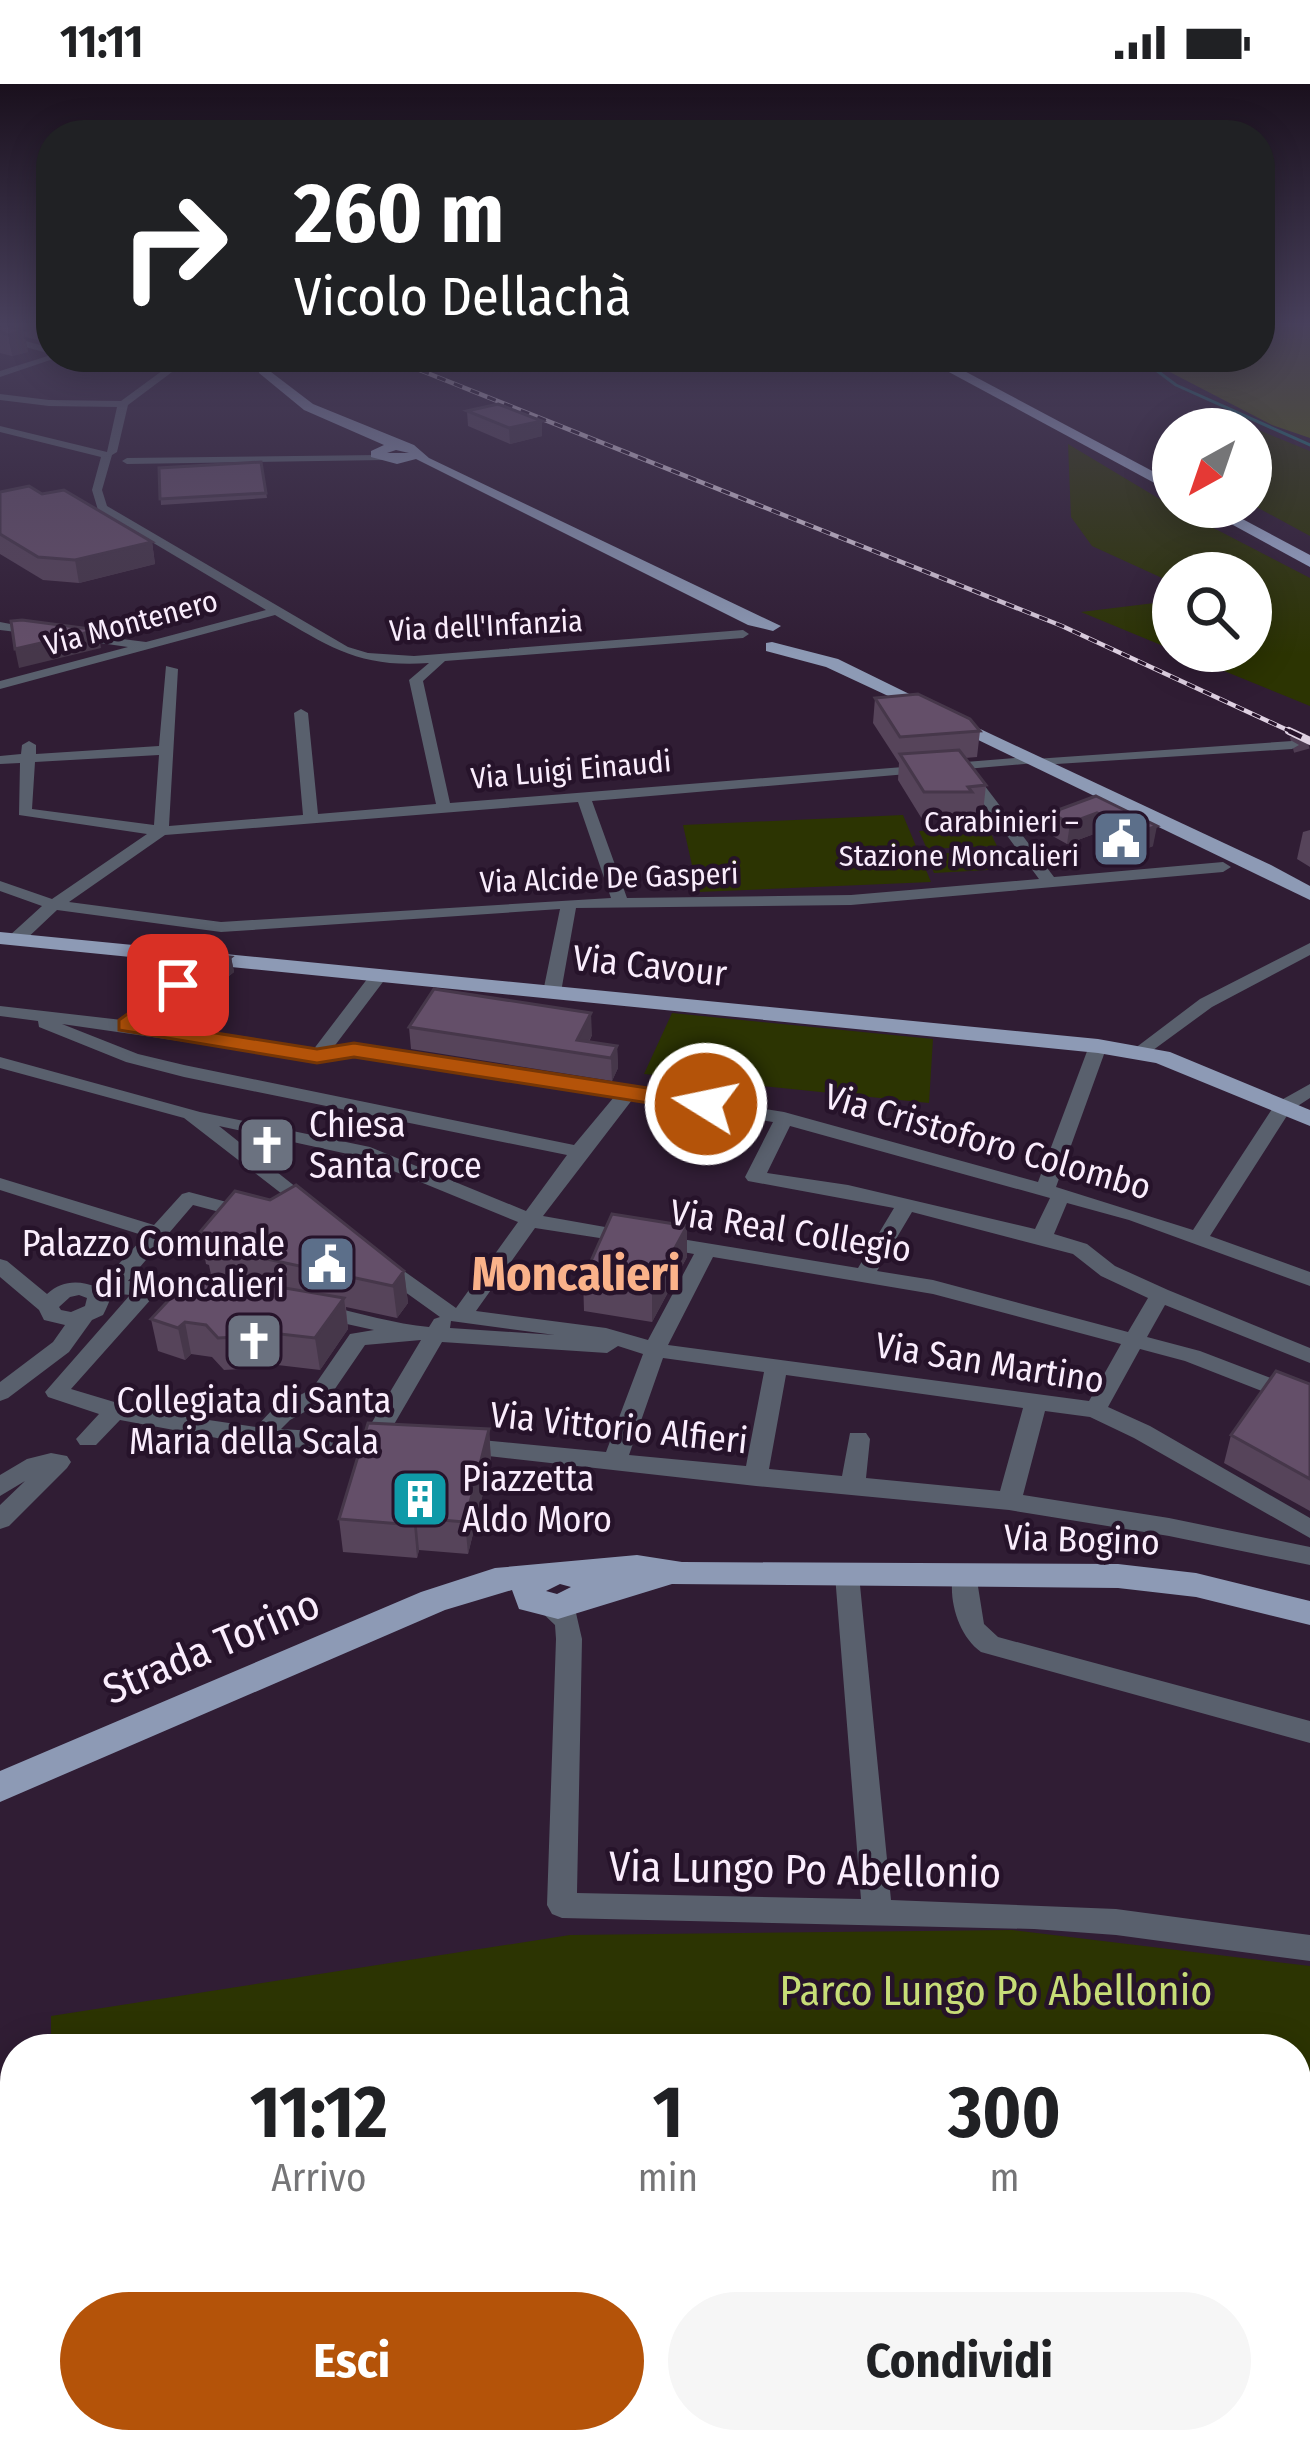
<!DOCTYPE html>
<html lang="it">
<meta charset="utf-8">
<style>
:root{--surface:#fff;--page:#f6f6f6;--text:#202124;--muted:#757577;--accent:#b45309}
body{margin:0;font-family:"Fira Sans Condensed",sans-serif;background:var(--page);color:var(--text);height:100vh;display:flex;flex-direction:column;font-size:45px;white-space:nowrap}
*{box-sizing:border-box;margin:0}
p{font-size:39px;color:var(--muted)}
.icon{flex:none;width:66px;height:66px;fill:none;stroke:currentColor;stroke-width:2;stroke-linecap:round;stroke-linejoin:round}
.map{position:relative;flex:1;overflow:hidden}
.panel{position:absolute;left:0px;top:1950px;width:1311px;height:420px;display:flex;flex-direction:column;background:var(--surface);border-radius:48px 48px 0 0;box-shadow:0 6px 30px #0003}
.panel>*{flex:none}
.guide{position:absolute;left:36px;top:36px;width:1239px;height:252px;border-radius:48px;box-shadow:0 6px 30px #0003;background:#202124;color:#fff;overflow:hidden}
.needle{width:78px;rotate:220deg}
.buttons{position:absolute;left:1152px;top:324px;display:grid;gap:24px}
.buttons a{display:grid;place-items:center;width:120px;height:120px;border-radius:50%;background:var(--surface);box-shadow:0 6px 30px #0003;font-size:60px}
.pin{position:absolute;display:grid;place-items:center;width:102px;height:102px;color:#fff;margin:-51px;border-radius:24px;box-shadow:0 6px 18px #0006}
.me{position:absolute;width:132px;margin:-66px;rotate:280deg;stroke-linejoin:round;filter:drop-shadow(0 0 9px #0008)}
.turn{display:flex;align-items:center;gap:42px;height:252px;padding:0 60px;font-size:54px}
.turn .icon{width:156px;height:156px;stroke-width:2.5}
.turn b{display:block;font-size:84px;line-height:102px}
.eta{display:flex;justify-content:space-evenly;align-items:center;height:204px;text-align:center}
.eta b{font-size:72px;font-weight:700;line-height:84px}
.primary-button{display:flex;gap:24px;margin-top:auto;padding:24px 60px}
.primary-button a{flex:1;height:138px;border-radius:72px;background:var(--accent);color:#fff;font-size:48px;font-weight:700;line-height:138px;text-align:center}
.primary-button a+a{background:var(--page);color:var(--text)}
.status{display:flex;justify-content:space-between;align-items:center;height:84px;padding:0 60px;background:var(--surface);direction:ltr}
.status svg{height:33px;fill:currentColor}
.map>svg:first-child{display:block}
.green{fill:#2c3402}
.forest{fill:#505d0c}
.water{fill:#1d787b}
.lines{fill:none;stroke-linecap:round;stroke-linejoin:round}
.stream{stroke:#1d787b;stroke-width:3}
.minor-tunnel{stroke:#4e3c52;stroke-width:16;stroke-dasharray:16 8;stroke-linecap:butt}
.minor{fill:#59606d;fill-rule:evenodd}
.major{fill:#8d9ab5;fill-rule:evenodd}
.highway{fill:#a2b1d2;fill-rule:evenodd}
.rail-far1-casing{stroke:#dfd1e2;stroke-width:4.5}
.rail-casing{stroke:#dfd1e2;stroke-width:8}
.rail-far1{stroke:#26132a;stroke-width:3;stroke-dasharray:9;stroke-linecap:butt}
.rail{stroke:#26132a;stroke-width:4.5;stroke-dasharray:14;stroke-linecap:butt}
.wall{fill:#56445a}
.shaded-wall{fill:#46374a}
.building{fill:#644f69;stroke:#46374a;stroke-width:3}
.route{fill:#b45309;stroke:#753606;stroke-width:3}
.labels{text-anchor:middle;stroke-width:9;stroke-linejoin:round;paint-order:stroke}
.far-street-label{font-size:30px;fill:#faedfd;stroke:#26132a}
.far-poi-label{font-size:30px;fill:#faedfd;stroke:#26132a;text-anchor:end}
.street-label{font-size:36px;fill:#faedfd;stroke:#26132a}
.poi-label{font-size:36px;fill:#faedfd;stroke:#26132a;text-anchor:start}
.near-street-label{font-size:42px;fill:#faedfd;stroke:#26132a}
.near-park-label{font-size:42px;fill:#c7dd77;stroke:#26132a}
.district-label{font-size:48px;font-weight:bold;fill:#fab28a;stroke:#26132a}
</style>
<div class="status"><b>11:11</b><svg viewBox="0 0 49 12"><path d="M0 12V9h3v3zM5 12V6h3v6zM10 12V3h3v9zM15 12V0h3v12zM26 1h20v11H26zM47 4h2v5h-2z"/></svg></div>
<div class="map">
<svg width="1310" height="2370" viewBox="0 0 1310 2370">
<rect width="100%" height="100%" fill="#301d34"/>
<g class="green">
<path d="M1239,338L1310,367V452L1251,420V345H1181Z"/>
<path d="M1068,360L1173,423L1310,494V622L1175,567H1251V489H1173V499L1092,462L1071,433Z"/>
<path d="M1173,516V566L1081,528L1171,517Z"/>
<path d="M903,731L931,798L698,808L683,741Z"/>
<path d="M988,744L997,762L927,765L919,747Z"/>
<path d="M997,767L1006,785L934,789L926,770Z"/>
<path d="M672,929L933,955L929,1019L644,990Z"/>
<path d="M1012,1846L1310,1882V2041L1296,2042V1965H51V1932L570,1851Z"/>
</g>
<path class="forest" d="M1260,239H1310V354L1272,341L1164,285L1221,273H1260Z"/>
<path class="water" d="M1310,2041V2370H0V2163L15,2162V2355H1296V2042Z"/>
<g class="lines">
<path class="stream" d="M1061,273L1076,279L1148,280L1176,301L1310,361"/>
<path class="minor-tunnel" d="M1292,661L1310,656"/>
<g class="minor">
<path d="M0,250L51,264V270L0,256Z"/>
<path d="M51,271L59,273L0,293V287Z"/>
<path d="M181,273H192L128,321L117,368L112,371L102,406L107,422L348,563L368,569L414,572L743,546L749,550L743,554L445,577L423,597L450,719L1029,673L1035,675L1292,657L1299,661L1292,665L1041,681L1035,679L592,717L627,814L851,811L1039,795L963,692L970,688L975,689L1054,793L1223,778L1231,783L1223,788L851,821L576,824L561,908L552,913L543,908L560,825L221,848L57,826L21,860H9V852L42,822L0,807V797L52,815L147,750L19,731L20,679L0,680V672L21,670L22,661L29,657L36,661V670L159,662L166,582L178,585L169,742L303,731L294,629L301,625L308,629L318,730L436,720L409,596L429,579C361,584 331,564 275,531L0,605V597L128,563L72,555L66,551L67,548L146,558L266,526L98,426L92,406L101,373L0,348V342L107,368L117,323L49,322L0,316V310L49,316L121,317ZM159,671L154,741L32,725L35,678ZM578,718L611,814L221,838L69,818L165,751Z"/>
<path d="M380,371L384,376L127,380L122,377L127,374Z"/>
<path d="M0,538L47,547L41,551L0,546Z"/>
<path d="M1310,859V871L1212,923L1145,972L1139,973L1130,968L1200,915Z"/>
<path d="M197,881L206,886L203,890L142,938L313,966L374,886L380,885L389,890L333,964L354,961L784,1028L1038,1098L1089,962L1098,957L1104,958L1107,962L1056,1103L1193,1146L1276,1019L1310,1000V1014L1290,1027L1210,1152L1310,1188V1202L1129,1136L1067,1119L1054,1150L1087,1160L1115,1182L1168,1206L1310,1264V1279L1165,1221L1147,1253L1200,1267L1310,1309V1326L1185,1277L1140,1265L1108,1323L1150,1342L1310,1434V1454L1134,1354L1090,1333L1045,1327L1023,1411L1169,1434L1310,1463V1481L1169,1452L1009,1426L756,1402L453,1368L449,1362L453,1356L461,1354L606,1368L643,1270L618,1262L607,1269L442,1258L389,1349L400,1359L396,1365L388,1367L260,1362L120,1336L96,1361H80L76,1355L99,1330L48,1313L45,1308L130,1211C106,1209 113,1214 103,1231L92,1236L69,1268L8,1314L0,1317V1298L53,1258L65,1241L44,1236L39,1226L0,1193V1175L7,1177L47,1210C62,1196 79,1196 97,1203L145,1152L0,1106V1094L154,1141L182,1110L189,1108L257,1126L260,1130L257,1134L250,1136L193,1121L128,1197L204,1203L212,1205L215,1210L212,1215L153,1213L71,1305L141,1326L256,1343L274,1324L312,1305L350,1250L374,1246L315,1233L312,1228L315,1223L323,1221C360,1229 395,1240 429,1243L434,1235L440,1233L380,1190L376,1185L380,1180H394L456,1224L518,1138L357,1072L219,1042L321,1123L311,1129L304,1127L184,1034L0,984V973L200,1028L370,1063L526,1127L567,1071L184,993L126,978L39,943L38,937L0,932V922L122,936ZM62,940L318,977L354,971L614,1013L574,1061L184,981L138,970ZM632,1016L773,1038L745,1093L748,1097L894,1124L858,1184L663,1152L656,1153L653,1158L656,1163L694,1170L648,1256L606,1244L476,1227L535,1144L632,1159L639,1157L642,1153L639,1149L543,1132ZM790,1042L1050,1114L1035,1145L848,1101L767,1089ZM912,1128L1073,1170L1101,1192L1148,1214L1128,1248L933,1196L877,1187ZM713,1173L933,1210L1121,1260L1089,1317L668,1261ZM79,1211L87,1214L85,1222L71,1228L61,1226L59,1223L70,1213ZM451,1237L555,1251L450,1244ZM421,1256L365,1350L281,1345L290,1336L328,1315L365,1261ZM663,1274L764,1288L746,1382L629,1371ZM786,1291L1023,1324L1000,1407L866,1394L870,1355L866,1349H850L842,1392L769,1385Z"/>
<path d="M51,1369L67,1372L71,1378L67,1384L9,1442L0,1445V1421L25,1397L0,1412V1391L27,1375Z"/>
<path d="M964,1481L973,1483L976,1490L984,1540L998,1553L1310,1637V1659L981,1568C957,1551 946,1510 955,1483Z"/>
<path d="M847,1482L856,1484L859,1491L891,1816L1116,1825L1310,1851V1877L1116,1851L1034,1845L562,1834L552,1830L547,1821L556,1555L555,1541L536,1523L540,1516L549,1513L576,1529L582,1555L577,1809L861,1815L835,1491L838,1484Z"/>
</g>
<g class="major">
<path d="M262,273H274L271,288L313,320L414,361L429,374L781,542L773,547L748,541L416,375L397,380L371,373V367L384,361L304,326L259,289ZM396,366L409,369H387Z"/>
<path d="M772,558L838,575L944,627L929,631L826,583L766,567V559Z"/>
<path d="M976,643L1271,781L1310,802V816L970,652L967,648Z"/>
<path d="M0,848L1098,955L1170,968L1310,1026V1042L1156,979L1098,969L0,860Z"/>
<path d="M637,1471L682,1478L1118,1480L1196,1489L1310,1517V1541L1196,1513L1118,1504L672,1500L558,1535L519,1525L512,1506L445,1526L0,1718V1687L421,1508L495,1484ZM560,1500L571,1503L557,1510L546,1507Z"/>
</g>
<g class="highway">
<path d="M921,273H938L1173,398V409Z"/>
<path d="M1200,423H1220L1310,471V483Z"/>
</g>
<defs>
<path id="rail-far1" d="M387,273L1062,542L1296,650"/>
<path id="rail" d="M1289,647L1310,657"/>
</defs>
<use href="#rail-far1" class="rail-far1-casing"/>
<use href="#rail" class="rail-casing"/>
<use href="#rail-far1" class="rail-far1"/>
<use href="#rail" class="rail"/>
</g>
<g class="wall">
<path d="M0,239H51V259L25,253L28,268L12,272L0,269Z"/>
<path d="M467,327L542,352L510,360L468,342Z"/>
<path d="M261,378L267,414L161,421L159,384Z"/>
<path d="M0,408L42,410L152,458L155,480L79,499L43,496L0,470Z"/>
<path d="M875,614L980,647L977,673L965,674L986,701L983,728L970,729L969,735H922L898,696L899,679L873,639Z"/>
<path d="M1096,712L1153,762L1134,770L1094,750L1067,760L1047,749L1050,729Z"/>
<path d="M1310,746V783L1297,775L1303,748Z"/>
<path d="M231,873L234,888L195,919L178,915L176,900Z"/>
<path d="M409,943L592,951L589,958L617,962L618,984L612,997L411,965Z"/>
<path d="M244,1043L288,1062L272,1075L246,1059Z"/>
<path d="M687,1142V1173L652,1238L584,1227L583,1195Z"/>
<path d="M200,1148L404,1187L408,1219L397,1234L346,1223L348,1245L320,1286L251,1278L242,1285L224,1286L212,1273L191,1270L185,1276L158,1267L151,1235L187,1203L211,1191L209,1181L206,1180Z"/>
<path d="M1310,1300V1427L1224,1379L1231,1351Z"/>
<path d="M489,1345L491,1377L468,1470L419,1466L417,1474L343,1468L339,1435Z"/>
</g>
<g class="shaded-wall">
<path d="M24,247L28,268L12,272L8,251Z"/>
<path d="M542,337V352L510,360L509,344Z"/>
<path d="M152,458L155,480L79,499L75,476Z"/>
<path d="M98,546L101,564L19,584L15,565Z"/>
<path d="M1097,729L1094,750L1067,760L1070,739Z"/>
<path d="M1157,742L1153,762L1134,770L1137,749Z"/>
<path d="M231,873L234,888L195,919L193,904Z"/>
<path d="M591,929L592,951L582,970L577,956Z"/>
<path d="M617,962L618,984L612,997L611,974Z"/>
<path d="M286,1046L288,1062L272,1075L270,1059Z"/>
<path d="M687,1142V1173L652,1238V1206Z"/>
<path d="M404,1187L408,1219L397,1234L393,1202Z"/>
<path d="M344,1214L348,1245L320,1286L315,1254Z"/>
<path d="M185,1238L191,1270L185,1276L178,1244Z"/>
<path d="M246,1246L251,1278L242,1285L237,1253Z"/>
<path d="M489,1345L491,1377L468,1470L465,1438Z"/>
<path d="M416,1434L419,1466L417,1474L414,1441Z"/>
</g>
<g class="building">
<path d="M0,240L24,247L8,251L0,248Z"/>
<path d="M498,320L542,337L509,344L467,327Z"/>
<path d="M261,378L266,409L160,415L159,384Z"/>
<path d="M29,402L42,410L64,406L152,458L75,476L38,473L0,450V408Z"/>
<path d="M22,536L98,546L15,565L11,537Z"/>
<path d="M918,610L970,635L980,647L900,653L875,614Z"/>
<path d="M959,666L986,701L968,703L972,708H924L900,670Z"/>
<path d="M1096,712L1157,742L1137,749L1097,729L1070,739L1050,729Z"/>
<path d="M213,871L231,873L193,904L176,900Z"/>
<path d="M434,905L591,929L577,956L617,962L611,974L409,943Z"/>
<path d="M249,1039L286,1046L270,1059L244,1043Z"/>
<path d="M296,1101L404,1187L393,1202L239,1169L207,1167L221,1154L200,1148L235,1107L270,1116Z"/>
<path d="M612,1130L687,1142L652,1206L583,1195Z"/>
<path d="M203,1190L344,1214L315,1254L246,1246L237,1253L218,1254L206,1241L185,1238L178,1244L151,1235L182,1202L187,1203Z"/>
<path d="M1276,1287L1310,1300V1395L1231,1351Z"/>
<path d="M368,1339L489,1345L465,1438L416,1434L414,1441L339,1435Z"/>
</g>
<linearGradient id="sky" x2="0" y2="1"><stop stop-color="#1a101d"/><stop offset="0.42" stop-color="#48405c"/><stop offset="1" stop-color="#48405c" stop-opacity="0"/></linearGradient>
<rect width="1310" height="571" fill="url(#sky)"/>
<path class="route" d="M178,894L189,901L186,906L146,938L317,965L354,959L706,1013L718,1020L706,1028L354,973L317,979L119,946V936Z"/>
<defs>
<symbol id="civic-square" viewBox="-11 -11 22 22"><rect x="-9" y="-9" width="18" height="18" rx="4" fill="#5c6f8a" stroke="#26132a"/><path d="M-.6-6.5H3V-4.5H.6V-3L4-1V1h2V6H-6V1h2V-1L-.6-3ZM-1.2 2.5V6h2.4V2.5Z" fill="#fff"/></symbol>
<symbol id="church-square" viewBox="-11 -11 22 22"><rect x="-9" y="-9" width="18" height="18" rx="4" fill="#6b7280" stroke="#26132a"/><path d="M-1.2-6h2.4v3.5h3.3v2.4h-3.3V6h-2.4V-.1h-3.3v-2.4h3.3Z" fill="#fff"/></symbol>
<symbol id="building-square" viewBox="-11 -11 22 22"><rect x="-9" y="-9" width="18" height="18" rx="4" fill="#0f9aa8" stroke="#26132a"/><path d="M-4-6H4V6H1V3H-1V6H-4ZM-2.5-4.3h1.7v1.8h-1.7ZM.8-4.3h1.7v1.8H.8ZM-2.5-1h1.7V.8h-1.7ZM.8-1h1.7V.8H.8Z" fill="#fff"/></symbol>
</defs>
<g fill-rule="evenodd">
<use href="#civic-square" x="1088" y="722" width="66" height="66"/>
<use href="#church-square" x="234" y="1028" width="66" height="66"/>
<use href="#civic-square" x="294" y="1147" width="66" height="66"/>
<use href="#church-square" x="221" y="1224" width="66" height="66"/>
<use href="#building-square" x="387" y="1382" width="66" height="66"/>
</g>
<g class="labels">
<g class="far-street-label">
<text transform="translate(131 539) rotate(-15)" y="10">Via Montenero</text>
<text transform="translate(486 542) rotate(-3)" y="10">Via dell'Infanzia</text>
<text transform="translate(571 686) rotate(-5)" y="10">Via Luigi Einaudi</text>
<text transform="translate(609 794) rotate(-2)" y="10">Via Alcide De Gasperi</text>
</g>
<g class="far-poi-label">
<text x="1079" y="748">Carabinieri –<tspan x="1079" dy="34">Stazione Moncalieri</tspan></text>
</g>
<g class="street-label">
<text transform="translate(650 881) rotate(6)" y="13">Via Cavour</text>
<text transform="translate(988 1057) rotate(16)" y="13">Via Cristoforo Colombo</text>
<text transform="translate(791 1146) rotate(9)" y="13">Via Real Collegio</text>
<text transform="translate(990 1278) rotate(9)" y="13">Via San Martino</text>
<text transform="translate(619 1343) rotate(6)" y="13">Via Vittorio Alfieri</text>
<text transform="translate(1082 1455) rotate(2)" y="13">Via Bogino</text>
</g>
<g class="poi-label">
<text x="309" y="1053">Chiesa<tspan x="309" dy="41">Santa Croce</tspan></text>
<text x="285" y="1172" text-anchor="end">Palazzo Comunale<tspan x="285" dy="41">di Moncalieri</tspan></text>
<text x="254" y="1329" text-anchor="middle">Collegiata di Santa<tspan x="254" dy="41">Maria della Scala</tspan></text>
<text x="462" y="1407">Piazzetta<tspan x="462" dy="41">Aldo Moro</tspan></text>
</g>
<g class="near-street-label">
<text transform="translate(211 1562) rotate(-23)" y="15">Strada Torino</text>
<text transform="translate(805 1785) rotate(1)" y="15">Via Lungo Po Abellonio</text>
</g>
<g class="near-park-label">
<text x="996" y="1921">Parco Lungo Po Abellonio</text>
</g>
<g class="district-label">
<text x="576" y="1206">Moncalieri</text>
</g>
</g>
</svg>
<div class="buttons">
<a><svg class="needle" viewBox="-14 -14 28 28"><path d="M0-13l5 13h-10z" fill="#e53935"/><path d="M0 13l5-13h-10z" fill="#757577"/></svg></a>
<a><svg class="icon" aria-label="search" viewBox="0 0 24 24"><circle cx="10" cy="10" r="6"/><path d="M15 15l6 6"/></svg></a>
</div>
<div class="pin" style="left:178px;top:901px;background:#d93025"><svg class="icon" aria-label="arrive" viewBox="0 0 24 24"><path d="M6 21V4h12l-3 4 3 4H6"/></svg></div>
<svg class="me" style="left:706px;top:1020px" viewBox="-20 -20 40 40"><circle r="17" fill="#b45309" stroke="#fff" stroke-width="3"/><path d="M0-11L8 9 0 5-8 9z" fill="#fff"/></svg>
<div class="guide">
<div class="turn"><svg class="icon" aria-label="right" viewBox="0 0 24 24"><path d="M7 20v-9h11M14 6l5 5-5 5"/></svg><div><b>260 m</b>Vicolo Dellachà</div></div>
</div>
<section class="panel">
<div class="eta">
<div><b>11:12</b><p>Arrivo</p></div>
<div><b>1</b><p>min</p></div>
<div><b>300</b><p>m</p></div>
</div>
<div class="primary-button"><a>Esci</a><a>Condividi</a></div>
</section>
</div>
